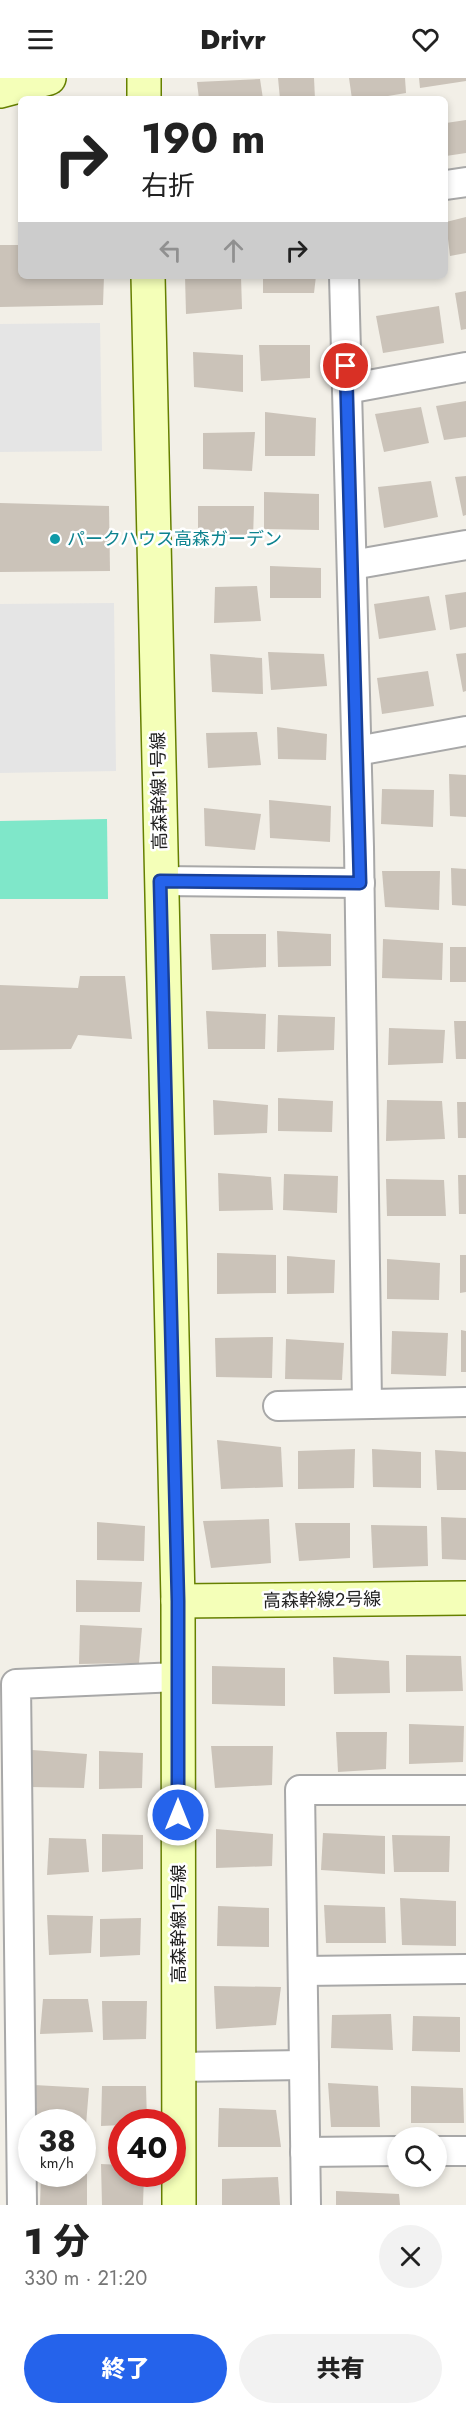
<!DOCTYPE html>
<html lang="ja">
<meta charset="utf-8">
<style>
:root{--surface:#fff;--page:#f2f2f2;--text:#222;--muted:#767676;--accent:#2563eb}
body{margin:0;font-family:Jost,"Noto Sans JP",sans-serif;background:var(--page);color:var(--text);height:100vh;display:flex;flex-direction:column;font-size:22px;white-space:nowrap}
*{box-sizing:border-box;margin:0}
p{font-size:20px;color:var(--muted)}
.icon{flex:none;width:33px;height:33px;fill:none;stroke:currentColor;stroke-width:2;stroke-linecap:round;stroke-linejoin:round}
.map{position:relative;height:2127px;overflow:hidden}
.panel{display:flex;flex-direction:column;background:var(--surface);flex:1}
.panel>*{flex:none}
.hud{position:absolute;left:18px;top:18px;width:430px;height:183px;border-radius:9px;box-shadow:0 3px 9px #0003;background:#fff;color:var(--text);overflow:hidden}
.buttons{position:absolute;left:387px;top:2049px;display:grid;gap:12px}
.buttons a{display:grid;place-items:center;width:60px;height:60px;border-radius:50%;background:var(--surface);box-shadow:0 3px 9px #0003;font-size:30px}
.speed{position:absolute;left:18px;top:2031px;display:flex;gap:12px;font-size:30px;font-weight:700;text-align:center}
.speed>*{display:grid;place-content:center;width:78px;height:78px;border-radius:50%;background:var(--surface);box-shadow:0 3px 9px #0003;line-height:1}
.speed small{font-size:15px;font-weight:400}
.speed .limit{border:9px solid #d22;background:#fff;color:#111}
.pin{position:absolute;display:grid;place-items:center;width:51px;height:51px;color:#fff;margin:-26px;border:3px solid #fff;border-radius:50%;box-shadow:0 2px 6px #0007}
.me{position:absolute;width:66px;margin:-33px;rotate:0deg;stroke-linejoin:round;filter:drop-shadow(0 0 4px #0008)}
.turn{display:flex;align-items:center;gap:21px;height:126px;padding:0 24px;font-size:27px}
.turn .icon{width:78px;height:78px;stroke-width:2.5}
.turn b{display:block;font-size:42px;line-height:51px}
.lanes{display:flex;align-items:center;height:57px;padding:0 24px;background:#0003;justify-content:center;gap:30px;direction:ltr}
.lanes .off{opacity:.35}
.round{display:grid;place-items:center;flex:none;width:63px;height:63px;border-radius:32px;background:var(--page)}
.head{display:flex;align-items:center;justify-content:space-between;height:102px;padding:0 24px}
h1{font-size:36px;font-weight:800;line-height:45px}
.button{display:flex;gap:12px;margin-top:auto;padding:12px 24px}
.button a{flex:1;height:69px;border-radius:36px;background:var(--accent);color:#fff;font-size:24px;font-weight:800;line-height:69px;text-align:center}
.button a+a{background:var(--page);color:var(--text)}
header{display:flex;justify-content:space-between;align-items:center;height:78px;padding:0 24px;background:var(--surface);font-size:27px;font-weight:800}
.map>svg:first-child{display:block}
.pitch{fill:#7fe7c9}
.parking{fill:#e5e5e5}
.building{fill:#cbc3b9}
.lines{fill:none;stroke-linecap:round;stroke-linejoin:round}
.street-casing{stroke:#a8a8a8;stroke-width:32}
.secondary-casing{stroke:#668000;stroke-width:36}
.street{stroke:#fff;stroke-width:28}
.secondary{stroke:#f4ffb8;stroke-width:33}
.route-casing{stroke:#184099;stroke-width:15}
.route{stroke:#2563eb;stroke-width:10}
.culture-dot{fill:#0f9aa8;stroke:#fff;stroke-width:2}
.labels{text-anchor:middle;stroke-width:5;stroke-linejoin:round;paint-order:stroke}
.culture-label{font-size:18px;fill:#0d838f;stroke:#fff;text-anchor:start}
.street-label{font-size:18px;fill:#212121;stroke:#fff}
</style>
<header><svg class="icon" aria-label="menu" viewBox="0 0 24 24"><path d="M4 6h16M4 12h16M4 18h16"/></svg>Drivr<svg class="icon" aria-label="heart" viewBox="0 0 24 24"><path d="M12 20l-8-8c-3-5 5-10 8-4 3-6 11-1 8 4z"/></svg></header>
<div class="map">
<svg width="466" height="2127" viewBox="0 0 466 2127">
<rect width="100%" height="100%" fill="#f2efe7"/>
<path class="pitch" d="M107,741L108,821H0V743Z"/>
<g class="parking">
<path d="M100,245L102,373L0,374V246Z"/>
<path d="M114,525L116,693L0,695V526Z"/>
</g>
<g class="building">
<path d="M278,0H314L315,21H280Z"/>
<path d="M349,0H405L406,15L370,21H352Z"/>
<path d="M419,0H466V3L420,10Z"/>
<path d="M260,1L263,21H199L197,4Z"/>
<path d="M466,42V75L446,78V45Z"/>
<path d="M466,139V175L450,178L446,144Z"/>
<path d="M0,167H21V198H104L103,227L0,229Z"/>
<path d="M185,198H241L242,231L186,236Z"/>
<path d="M263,198H316L314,215H263Z"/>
<path d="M466,213V251L461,252L455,215Z"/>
<path d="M439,228L444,265L383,275L376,238Z"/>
<path d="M259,267H310V300L261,303Z"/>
<path d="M193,274L243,277V314L194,309Z"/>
<path d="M466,323V359L444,362L436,328Z"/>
<path d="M421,329L429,365L384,374L375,336Z"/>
<path d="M265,334L316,340L315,378H265Z"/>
<path d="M255,354L252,393L203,391V355Z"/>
<path d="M466,398V437L463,438L455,399Z"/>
<path d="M431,403L438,439L384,450L378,409Z"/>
<path d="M264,414L319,416V452L264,451Z"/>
<path d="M0,425L109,428L110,493L0,494Z"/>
<path d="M198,428H254L253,460H198Z"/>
<path d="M270,488L321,490V520H270Z"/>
<path d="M257,508L261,543L214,545L215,509Z"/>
<path d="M466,514V549L450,552L445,517Z"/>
<path d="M429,518L436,552L379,561L374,526Z"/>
<path d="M268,574L324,576L327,608L271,612Z"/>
<path d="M466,575V613L463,614L456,576Z"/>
<path d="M210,576L262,580L263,616L212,614Z"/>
<path d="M428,593L434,628L382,636L377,600Z"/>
<path d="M277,649L327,656L326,682L278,681Z"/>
<path d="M257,654L261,687L208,690L206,655Z"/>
<path d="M449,696L466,697V739L450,738Z"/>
<path d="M382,711L434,712L433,749L381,746Z"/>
<path d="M269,722L331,728L330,764L270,760Z"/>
<path d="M204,730L261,736L255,772L205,768Z"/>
<path d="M451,790L466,791V828L452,827Z"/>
<path d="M382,793H440L439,832L385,829Z"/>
<path d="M277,853L331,856V888L278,889Z"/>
<path d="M210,856H266V889L212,892Z"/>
<path d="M383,861L443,865L442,902L382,900Z"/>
<rect x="450" y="869" width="16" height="35"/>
<path d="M80,898H125L132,961L78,957L71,971L0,972V907L78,910Z"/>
<path d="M206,933L266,936L265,971H208Z"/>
<path d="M278,937L335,939L334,972L277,974Z"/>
<path d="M454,943H466V981H456Z"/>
<path d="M389,950L445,952L443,985L388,987Z"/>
<path d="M278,1020L333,1023L332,1054L278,1053Z"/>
<path d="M213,1022L268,1027L267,1055L214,1057Z"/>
<path d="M387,1022L442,1023L445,1061L386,1063Z"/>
<path d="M457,1024H466V1060H458Z"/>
<path d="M218,1095L271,1099L273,1132L219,1133Z"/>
<path d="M284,1096L338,1098L337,1135L283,1132Z"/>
<path d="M458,1097H466V1136H459Z"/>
<path d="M386,1101L444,1102L446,1138H387Z"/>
<path d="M217,1175L276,1177V1215L217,1216Z"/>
<path d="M460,1177H466V1214L460,1215Z"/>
<path d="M287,1178L335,1182L334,1215L287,1216Z"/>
<path d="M387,1181L440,1185L439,1222L387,1221Z"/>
<path d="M461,1252L466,1253V1294H461Z"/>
<path d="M392,1253L448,1255L446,1298L391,1296Z"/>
<path d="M273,1259L272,1300L216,1299L215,1260Z"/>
<path d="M286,1261L344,1265L342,1302L285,1301Z"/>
<path d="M217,1362L281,1369L283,1409L221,1411Z"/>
<path d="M355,1371L354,1410L298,1411V1373Z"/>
<path d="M372,1371L421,1374V1410L373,1409Z"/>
<path d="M435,1372L466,1374V1412H437Z"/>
<path d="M441,1439L466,1440V1482L442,1481Z"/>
<path d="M269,1441L271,1485L211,1490L203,1443Z"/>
<path d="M97,1444L145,1448L144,1483L97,1482Z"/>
<path d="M295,1445H350V1480L299,1483Z"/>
<path d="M371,1447L427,1448L428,1488L373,1490Z"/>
<path d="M76,1502L142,1504L140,1534H76Z"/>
<path d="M80,1547L142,1550L139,1585L79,1586Z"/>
<path d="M406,1577L461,1578L463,1613L406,1614Z"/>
<path d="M333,1579L389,1583L390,1615L334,1616Z"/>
<path d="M212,1588L285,1590V1628L212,1626Z"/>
<path d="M409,1646L464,1648L463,1684L409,1686Z"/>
<path d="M336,1654H387L386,1691L338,1694Z"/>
<path d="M211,1668H273L272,1707L215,1710Z"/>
<path d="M32,1672L87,1676L84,1710L31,1709Z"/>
<path d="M99,1673L143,1675L142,1710L99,1711Z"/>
<path d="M216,1751L273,1756L272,1788L216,1790Z"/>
<path d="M323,1755L385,1758V1796L321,1792Z"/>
<path d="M102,1756L143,1757V1791L102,1794Z"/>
<path d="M392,1757L450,1758L449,1794H394Z"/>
<path d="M49,1760L86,1761L89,1794L47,1797Z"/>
<path d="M400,1820L456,1823V1868L402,1867Z"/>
<path d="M324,1827L385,1829L386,1865H326Z"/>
<path d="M218,1828L269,1830V1869L217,1868Z"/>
<path d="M47,1837L93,1838L91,1875L49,1877Z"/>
<path d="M141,1840L140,1877L100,1879V1841Z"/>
<path d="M214,1908L281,1909L276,1947L216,1951Z"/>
<path d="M43,1921H88L93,1954L40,1956Z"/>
<path d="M102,1923H147L146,1961L103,1962Z"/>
<path d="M391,1936L393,1972L331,1970L332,1937Z"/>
<path d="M413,1938L460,1939V1974L412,1973Z"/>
<path d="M328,2005L378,2008L380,2049H331Z"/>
<path d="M34,2007L89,2010L86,2047L82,2048V2044H36Z"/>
<path d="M102,2008H146L147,2044H122V2047L101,2048Z"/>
<path d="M411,2008L463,2010L464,2045H411Z"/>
<path d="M219,2030L276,2032L281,2069H218Z"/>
<path d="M101,2086L122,2087V2096H144L143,2127H102Z"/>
<path d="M87,2096V2127H40L41,2097Z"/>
<path d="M278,2099L280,2127H222V2101Z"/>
<path d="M336,2113L399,2116L400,2127H336Z"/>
</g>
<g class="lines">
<defs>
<g id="street">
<path d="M446,107L466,104"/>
<path d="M344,198L359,769L367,1326"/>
<path d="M347,311L466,289"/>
<path d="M352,487L466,467"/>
<path d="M357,673L466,653"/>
<path d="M161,803L360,805"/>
<path d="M278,1328L466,1324"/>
<path d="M303,1893L466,1891"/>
<path d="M179,1989L304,1987"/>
<path d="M436,2073H466"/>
<path d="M305,2074L398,2073"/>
<path d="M22,2127L16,1606L178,1599"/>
<path d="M306,2127L300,1712H466"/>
</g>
<g id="secondary">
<path d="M144,0V21"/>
<path d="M0,13L49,0"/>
<path d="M148,198L178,1523L179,2127"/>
<path d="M178,1523L466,1520"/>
</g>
</defs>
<use href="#street" class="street-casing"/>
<use href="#secondary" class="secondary-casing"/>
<use href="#street" class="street"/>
<use href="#secondary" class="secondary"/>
</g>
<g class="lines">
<defs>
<path id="route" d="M178,1737V1523L160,803L360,805L346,288"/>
</defs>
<use href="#route" class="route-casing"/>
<use href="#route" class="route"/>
</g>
<circle class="culture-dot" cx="55" cy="461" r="6"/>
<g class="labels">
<g class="culture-label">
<text x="67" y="467">パークハウス高森ガーデン</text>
</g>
<g class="street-label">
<text transform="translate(159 713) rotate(-91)" y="6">高森幹線１号線</text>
<text transform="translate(322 1522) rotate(-1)" y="6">高森幹線２号線</text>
<text transform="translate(179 1846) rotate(-90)" y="6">高森幹線１号線</text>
</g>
</g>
</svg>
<div class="buttons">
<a><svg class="icon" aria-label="search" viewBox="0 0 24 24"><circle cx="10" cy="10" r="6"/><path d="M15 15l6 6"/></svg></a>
</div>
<div class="speed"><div>38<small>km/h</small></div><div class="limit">40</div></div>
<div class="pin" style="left:346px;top:288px;background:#d93025"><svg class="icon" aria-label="arrive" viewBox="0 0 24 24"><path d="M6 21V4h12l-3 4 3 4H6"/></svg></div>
<svg class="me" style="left:178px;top:1737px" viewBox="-20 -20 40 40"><circle r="17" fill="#2563eb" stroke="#fff" stroke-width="3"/><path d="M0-11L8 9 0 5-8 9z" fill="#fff"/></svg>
<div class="hud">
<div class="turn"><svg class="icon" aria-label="right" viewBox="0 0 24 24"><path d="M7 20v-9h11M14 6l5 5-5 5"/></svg><div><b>190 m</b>右折</div></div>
<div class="lanes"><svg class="icon off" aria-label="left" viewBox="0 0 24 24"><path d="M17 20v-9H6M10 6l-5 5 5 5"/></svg><svg class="icon off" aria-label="ahead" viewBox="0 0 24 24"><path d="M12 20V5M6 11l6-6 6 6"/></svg><svg class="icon" aria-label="right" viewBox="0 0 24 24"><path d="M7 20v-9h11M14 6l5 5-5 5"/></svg></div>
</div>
</div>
<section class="panel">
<div class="head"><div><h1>1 分</h1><p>330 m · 21:20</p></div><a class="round"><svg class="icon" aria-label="close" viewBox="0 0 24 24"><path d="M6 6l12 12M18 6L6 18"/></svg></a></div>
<div class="button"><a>終了</a><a>共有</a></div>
</section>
